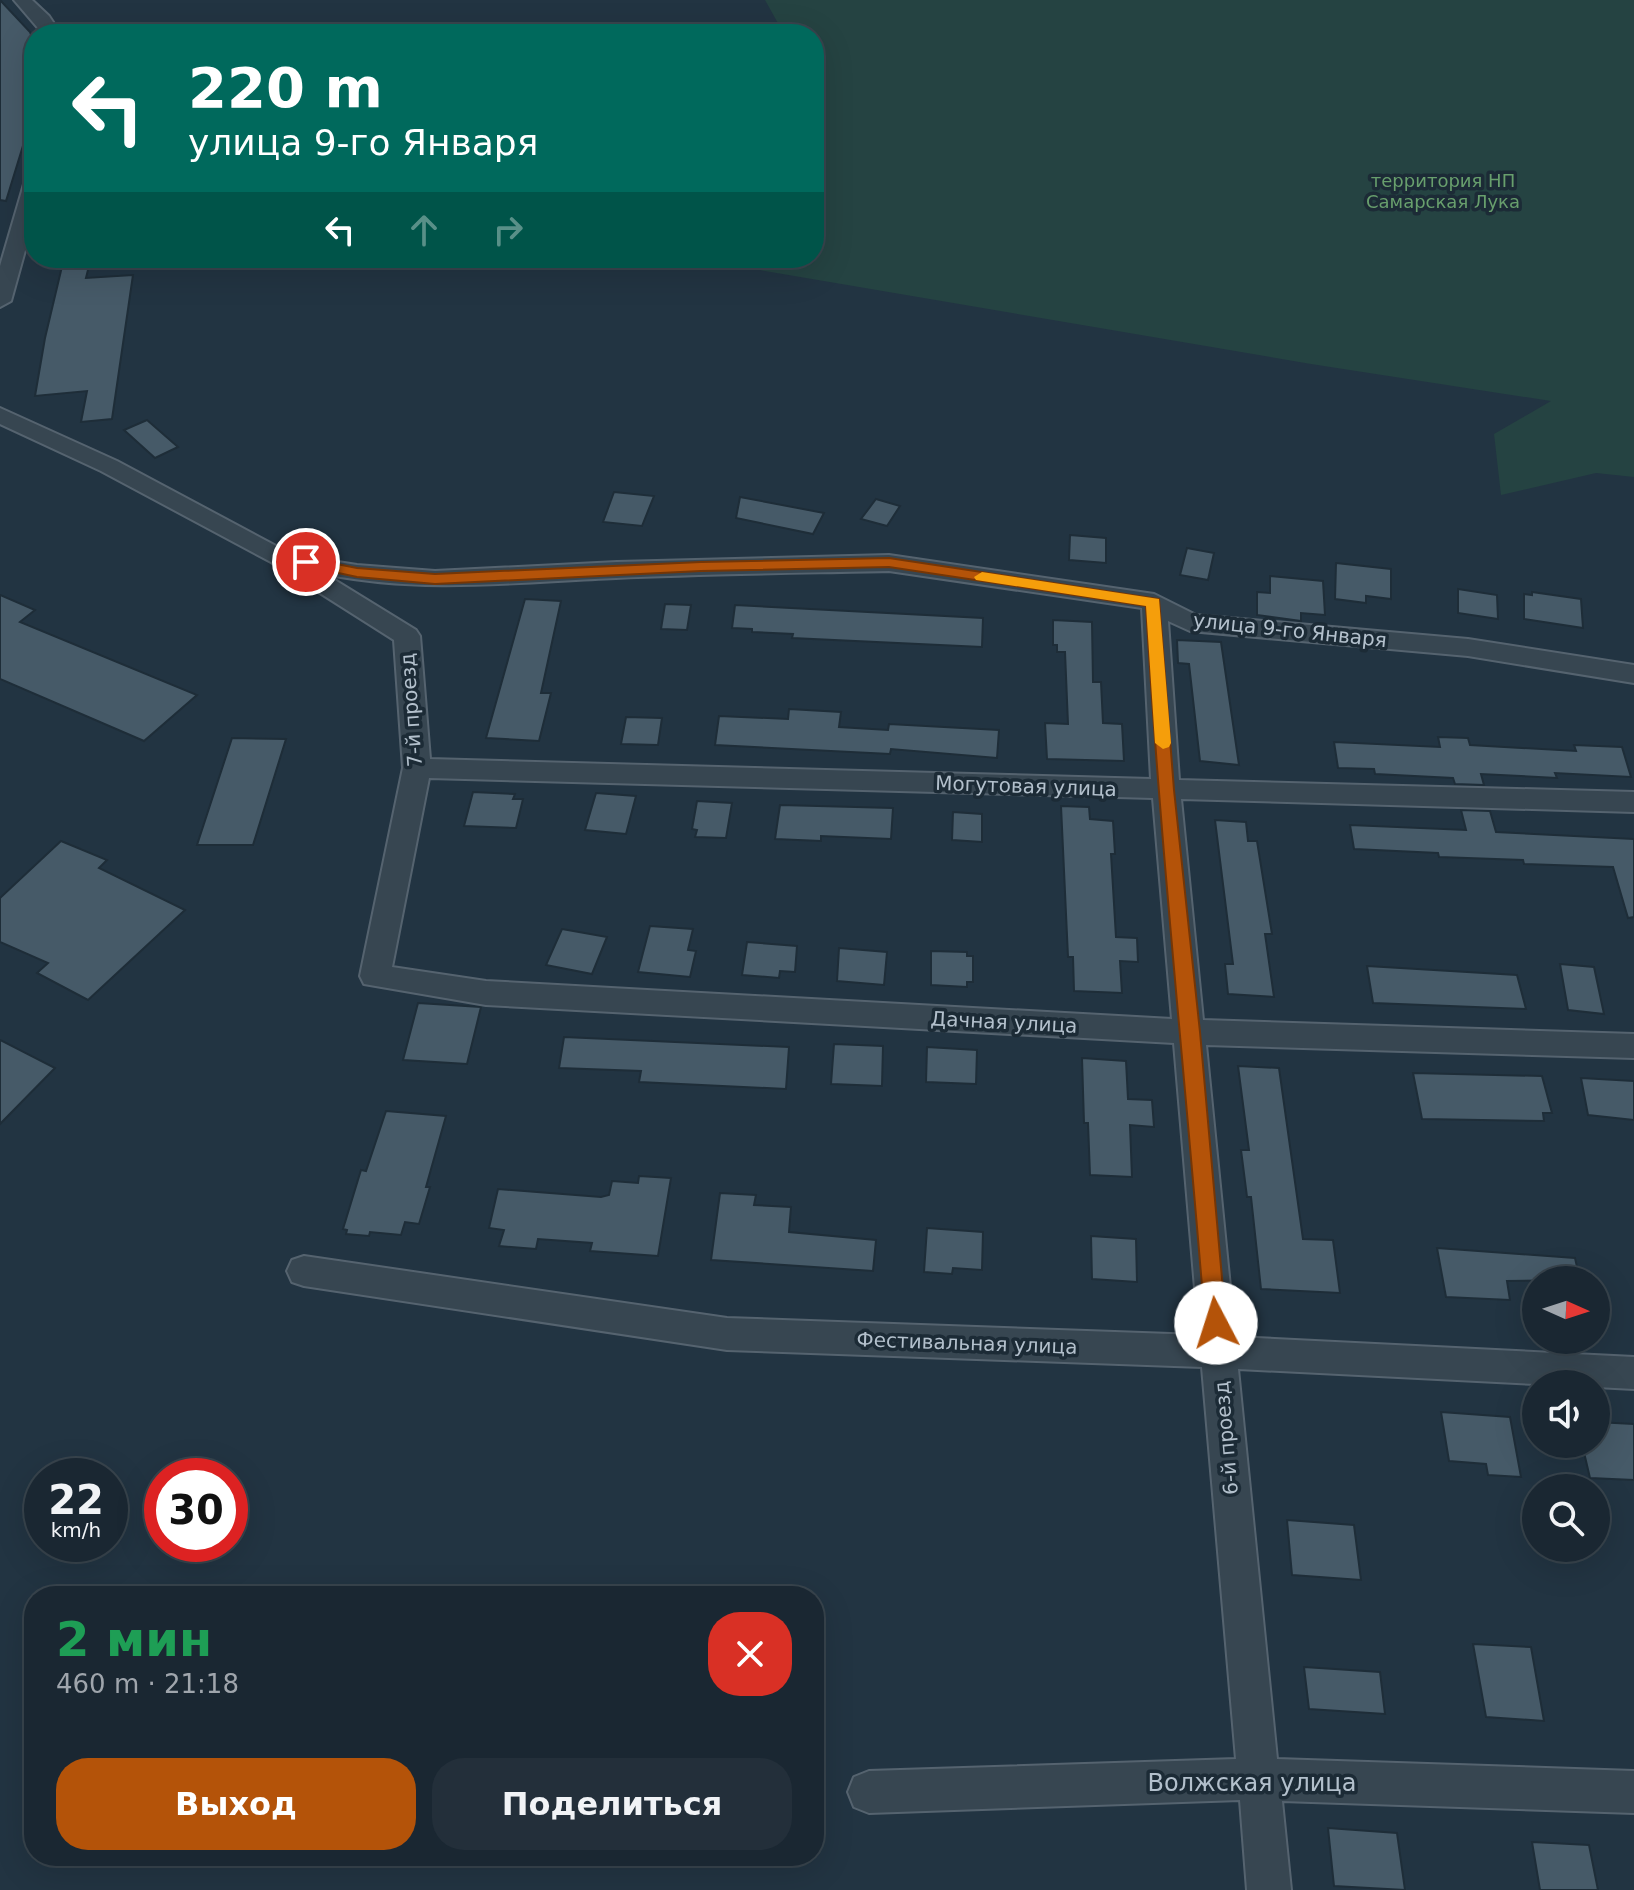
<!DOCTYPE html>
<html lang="ru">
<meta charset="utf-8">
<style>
:root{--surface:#1a2732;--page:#232f3a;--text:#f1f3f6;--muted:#9fa5ac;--line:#38444d;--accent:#b45309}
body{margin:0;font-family:"DejaVu Sans",sans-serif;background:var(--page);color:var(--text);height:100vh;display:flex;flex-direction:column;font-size:30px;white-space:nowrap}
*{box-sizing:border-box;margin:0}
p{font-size:26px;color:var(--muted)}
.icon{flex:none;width:44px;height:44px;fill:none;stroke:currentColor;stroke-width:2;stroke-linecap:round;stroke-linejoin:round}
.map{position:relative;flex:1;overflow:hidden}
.sheet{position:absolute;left:24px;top:1586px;width:800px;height:280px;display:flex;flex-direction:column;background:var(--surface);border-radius:32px;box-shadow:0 8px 32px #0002,0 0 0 2px var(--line)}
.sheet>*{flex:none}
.top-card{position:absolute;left:24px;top:24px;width:800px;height:244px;border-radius:32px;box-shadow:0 8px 32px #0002,0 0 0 2px var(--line);background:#00695c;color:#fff;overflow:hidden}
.needle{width:52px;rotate:93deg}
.controls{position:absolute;left:1522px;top:1266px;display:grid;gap:16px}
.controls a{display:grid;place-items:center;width:88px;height:88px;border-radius:50%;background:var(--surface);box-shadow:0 8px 32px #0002,0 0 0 2px var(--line);font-size:40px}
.speed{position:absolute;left:24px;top:1458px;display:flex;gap:16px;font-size:40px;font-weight:700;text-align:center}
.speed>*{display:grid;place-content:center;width:104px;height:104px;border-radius:50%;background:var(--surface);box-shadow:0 8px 32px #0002,0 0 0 2px var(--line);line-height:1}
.speed small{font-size:20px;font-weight:400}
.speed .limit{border:12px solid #d22;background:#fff;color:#111}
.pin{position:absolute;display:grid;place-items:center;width:68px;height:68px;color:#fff;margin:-34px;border:4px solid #fff;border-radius:50%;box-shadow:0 2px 8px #0007}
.me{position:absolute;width:88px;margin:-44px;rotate:355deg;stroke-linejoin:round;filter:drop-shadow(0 0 6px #0008)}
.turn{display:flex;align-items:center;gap:28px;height:168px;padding:0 32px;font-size:36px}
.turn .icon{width:104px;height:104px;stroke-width:2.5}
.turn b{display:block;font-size:56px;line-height:68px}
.lanes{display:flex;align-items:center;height:76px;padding:0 32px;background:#0003;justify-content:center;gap:40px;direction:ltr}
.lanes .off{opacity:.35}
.round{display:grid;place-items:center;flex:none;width:84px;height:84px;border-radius:32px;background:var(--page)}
.overview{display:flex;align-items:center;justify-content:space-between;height:136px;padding:0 32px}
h1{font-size:48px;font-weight:700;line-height:60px;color:#1e9e55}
.cta{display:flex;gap:16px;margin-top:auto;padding:16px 32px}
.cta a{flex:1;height:92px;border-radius:32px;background:var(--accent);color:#fff;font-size:32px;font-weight:700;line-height:92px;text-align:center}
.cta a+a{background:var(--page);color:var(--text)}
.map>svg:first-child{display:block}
.green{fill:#254342}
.building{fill:#465a68;stroke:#1e2d38;stroke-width:2}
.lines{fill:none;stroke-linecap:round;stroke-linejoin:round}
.minor-casing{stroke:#55636f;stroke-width:4}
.minor{fill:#374651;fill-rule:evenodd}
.route{fill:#b45309;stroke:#753606;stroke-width:2}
.slow{fill:#f59e0b}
.labels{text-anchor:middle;stroke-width:7;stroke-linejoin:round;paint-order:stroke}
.far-park-label{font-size:18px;fill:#689f6d;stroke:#1c2b36}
.street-label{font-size:20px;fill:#b3c0cc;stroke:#1c2b36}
.near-street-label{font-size:24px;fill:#b3c0cc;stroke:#1c2b36}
</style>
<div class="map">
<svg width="1634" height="1890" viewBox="0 0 1634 1890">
<rect width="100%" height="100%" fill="#223442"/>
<path class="green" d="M765,0H1634V477L1596,473L1501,495L1494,434L1551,401L1311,364L689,258H814V34H784Z"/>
<g class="building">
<path d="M0,0L30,32L34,43V110L6,201L0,200Z"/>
<path d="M64,258H91L86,278L133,275L112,419L81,422L87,391L35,396L45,338Z"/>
<path d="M147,420L178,447L155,458L124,430Z"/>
<path d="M614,492L654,496L642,526L603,522Z"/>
<path d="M740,497L824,513L813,534L736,518Z"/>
<path d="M876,499L900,506L887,526L861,519Z"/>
<path d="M1070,535L1106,538V563L1069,560Z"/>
<path d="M1187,548L1214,553L1208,580L1180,575Z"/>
<path d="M1336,563L1391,569V599L1366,596V603L1335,599Z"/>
<path d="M1270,576L1323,581L1325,615L1301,613V621L1257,615V592L1270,593Z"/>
<path d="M1458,589L1497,595L1498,619L1458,613Z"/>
<path d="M1532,592L1581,599L1583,628L1524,619V594L1532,595Z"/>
<path d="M0,595L35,610L20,622L197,695L144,741L0,679Z"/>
<path d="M525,599L561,601L541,693H551L539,741L486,738Z"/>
<path d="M665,604L691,605L687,630L661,629Z"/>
<path d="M735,605L983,618L982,647L792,638L793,634L752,632V629L732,628Z"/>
<path d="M1053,620L1092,622L1093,682H1101L1103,723L1122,724L1124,761L1047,759L1045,723L1068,724L1065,652H1057V645H1053Z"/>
<path d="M1177,640L1221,642L1239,765L1200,761L1189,664L1178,663Z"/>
<path d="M789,709L841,712L839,727L888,730L889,724L999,730L997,758L891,749L890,754L715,745L719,716L788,719Z"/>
<path d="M626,717L662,718L658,745L621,744Z"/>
<path d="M1438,737L1468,738L1470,745L1576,751L1574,745L1622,747L1631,777L1555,773L1557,778L1481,774L1484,785L1455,784L1453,778L1375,774L1374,769L1338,768L1334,742L1440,747Z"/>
<path d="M232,738L286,739L253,845H197Z"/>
<path d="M473,792L515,794L513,799H523L516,828L464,826Z"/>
<path d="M596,793L636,796L626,834L585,830Z"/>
<path d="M697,801L732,803L726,838L695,837L697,830L692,829Z"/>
<path d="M780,805L893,808L891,839L821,836V841L775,839Z"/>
<path d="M1061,806L1089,807L1090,819L1113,821L1115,854H1111L1116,937L1137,938L1138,962L1120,961L1122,993L1074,991L1073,957H1068Z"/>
<path d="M1461,810L1490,811L1496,832L1634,839V917L1628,918L1613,867L1524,864L1523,860L1439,857L1438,853L1354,849L1350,825L1466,830Z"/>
<path d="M953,812L982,814V842L952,840Z"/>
<path d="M1215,820L1246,822L1248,841H1257L1272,934H1265L1274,997L1228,994L1225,964H1233Z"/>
<path d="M61,841L107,860L99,868L185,910L88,1000L37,973L48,963L0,942V898Z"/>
<path d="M650,926L693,929L688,950L696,951L690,977L638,972Z"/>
<path d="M562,929L607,937L592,974L546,965Z"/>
<path d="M747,942L797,946L795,972L780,971L779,978L742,975Z"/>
<path d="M839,948L887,952L884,985L837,981Z"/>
<path d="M931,951L967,952V956H973V982H967V987L931,985Z"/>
<path d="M1560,964L1594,967L1604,1014L1568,1010Z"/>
<path d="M1367,966L1517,975L1526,1009L1373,1003Z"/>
<path d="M418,1003L481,1007L467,1064L403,1060Z"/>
<path d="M564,1037L789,1047L786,1089L639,1082L641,1071L559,1068Z"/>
<path d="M0,1040L55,1068L0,1124Z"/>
<path d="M834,1044L883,1046L882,1086L831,1084Z"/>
<path d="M927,1047L977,1050L976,1084L926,1082Z"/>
<path d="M1082,1058L1126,1061L1128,1099L1152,1100L1154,1127L1130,1125L1132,1177L1090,1175L1088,1123H1084Z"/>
<path d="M1238,1066L1279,1068L1303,1239L1333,1240L1340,1293L1261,1289L1251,1197H1247L1241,1150H1249Z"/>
<path d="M1413,1073L1542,1076L1552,1113H1543L1544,1121L1422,1119Z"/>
<path d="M1581,1078L1634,1081V1120L1588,1115Z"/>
<path d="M386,1111L446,1116L426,1187H430L419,1224L405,1222L401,1235L370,1232L369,1236L346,1234L347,1230L343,1229L361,1170L366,1171Z"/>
<path d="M639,1176L671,1178L658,1256L590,1251L592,1243L538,1239L536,1249L499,1246L504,1230L489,1228L498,1189L601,1197L609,1195L612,1181L638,1183Z"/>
<path d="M720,1193L756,1195L754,1205L791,1207L789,1232L876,1240L873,1271L711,1260Z"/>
<path d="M927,1228L983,1232L982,1270L953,1268L952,1274L924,1272Z"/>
<path d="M1091,1236L1136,1239L1137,1282L1092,1279Z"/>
<path d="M1437,1248L1575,1258L1580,1280L1507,1281L1510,1300L1446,1297Z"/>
<path d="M1441,1412L1510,1417L1521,1477L1488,1475L1486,1464L1449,1461Z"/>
<path d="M1596,1422L1634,1424V1480L1590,1478L1582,1444H1596Z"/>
<path d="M1287,1520L1354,1525L1361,1580L1292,1575Z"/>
<path d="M1473,1644L1531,1647L1544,1721L1486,1717Z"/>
<path d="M1304,1667L1380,1672L1385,1714L1309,1709Z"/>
<path d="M1328,1828L1397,1833L1405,1890L1334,1886Z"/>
<path d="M1532,1842L1589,1845L1598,1890H1540Z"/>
</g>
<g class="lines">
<defs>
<g id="minor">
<path d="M14,0H32L49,16L61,34H43Z"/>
<path d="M34,178V218L11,301L0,307V266L24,184Z"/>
<path d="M0,408L117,461L293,555L357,565L435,571L617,562L889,555L1154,594L1196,615L1468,639L1634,665V683L1468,656L1190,631L1168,621L1179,780L1634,792V812L1181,799L1203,1020L1634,1034V1058L1206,1045L1235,1337L1634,1357V1389L1596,1387V1384H1536L1238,1369L1277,1759L1634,1771V1813L1282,1801L1291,1890H1247L1240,1800L869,1813L854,1807L848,1792L854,1777L869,1771L1236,1759L1202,1367L727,1350L304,1286L292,1282L287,1271L292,1260L304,1256L727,1318L1199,1335L1174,1043L486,1005L364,984L360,976L403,768L394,640L271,562L101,471L0,424ZM889,571L1142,608L1151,779L430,759L420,636L416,630L325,574C422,594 519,582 616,578C707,574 798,573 889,571ZM429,778L1153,798L1172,1019L486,981L392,967Z"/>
</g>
</defs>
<use href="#minor" class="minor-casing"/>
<use href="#minor" class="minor"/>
</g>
<path class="route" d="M306,558L357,568L435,574L701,562L889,558L1159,599L1174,790L1200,1032L1226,1323L1223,1330L1216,1332L1208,1330L1205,1323C1186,1084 1160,845 1146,606L889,567L701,571L435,584L357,577L301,565V559Z"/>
<path class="slow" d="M982,572L1159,599L1171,743L1169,747L1163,749L1155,743L1146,606L976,580L974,577Z"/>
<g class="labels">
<g class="far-park-label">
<text x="1443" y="187">территория НП<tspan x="1443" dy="21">Самарская Лука</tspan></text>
</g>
<g class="street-label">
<text transform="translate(1290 630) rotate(6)" y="7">улица 9-го Января</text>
<text transform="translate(411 710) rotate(-94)" y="7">7-й проезд</text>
<text transform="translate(1026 786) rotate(2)" y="7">Могутовая улица</text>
<text transform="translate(1004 1022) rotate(3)" y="7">Дачная улица</text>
<text transform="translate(967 1343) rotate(2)" y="7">Фестивальная улица</text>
<text transform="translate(1226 1438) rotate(-95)" y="7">6-й проезд</text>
</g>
<g class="near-street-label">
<text x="1252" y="1791">Волжская улица</text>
</g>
</g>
</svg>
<div class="controls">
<a><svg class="needle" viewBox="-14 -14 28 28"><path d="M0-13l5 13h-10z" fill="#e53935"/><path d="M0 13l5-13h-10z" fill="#9fa5ac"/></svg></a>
<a><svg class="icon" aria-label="sound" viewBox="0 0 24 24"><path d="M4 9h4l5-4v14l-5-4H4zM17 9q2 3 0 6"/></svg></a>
<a><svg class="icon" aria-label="search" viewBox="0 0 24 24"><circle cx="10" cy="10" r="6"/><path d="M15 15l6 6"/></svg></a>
</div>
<div class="speed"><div>22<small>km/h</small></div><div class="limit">30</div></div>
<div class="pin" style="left:306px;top:562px;background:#d93025"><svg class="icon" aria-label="arrive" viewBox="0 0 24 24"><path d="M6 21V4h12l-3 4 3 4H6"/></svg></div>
<svg class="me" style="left:1216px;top:1323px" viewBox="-20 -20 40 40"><circle r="19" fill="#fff"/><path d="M0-13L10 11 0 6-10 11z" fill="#b45309"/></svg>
<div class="top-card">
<div class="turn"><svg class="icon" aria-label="left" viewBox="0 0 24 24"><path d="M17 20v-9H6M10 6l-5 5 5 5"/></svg><div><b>220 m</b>улица 9-го Января</div></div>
<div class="lanes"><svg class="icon" aria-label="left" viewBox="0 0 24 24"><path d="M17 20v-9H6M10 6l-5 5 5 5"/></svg><svg class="icon off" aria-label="ahead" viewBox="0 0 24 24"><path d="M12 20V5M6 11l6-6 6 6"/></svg><svg class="icon off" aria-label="right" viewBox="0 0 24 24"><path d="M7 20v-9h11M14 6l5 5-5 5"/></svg></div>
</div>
<section class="sheet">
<div class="overview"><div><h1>2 мин</h1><p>460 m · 21:18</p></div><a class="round" style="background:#d93025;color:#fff"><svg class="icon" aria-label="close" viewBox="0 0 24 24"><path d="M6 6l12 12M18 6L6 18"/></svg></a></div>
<div class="cta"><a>Выход</a><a>Поделиться</a></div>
</section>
</div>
